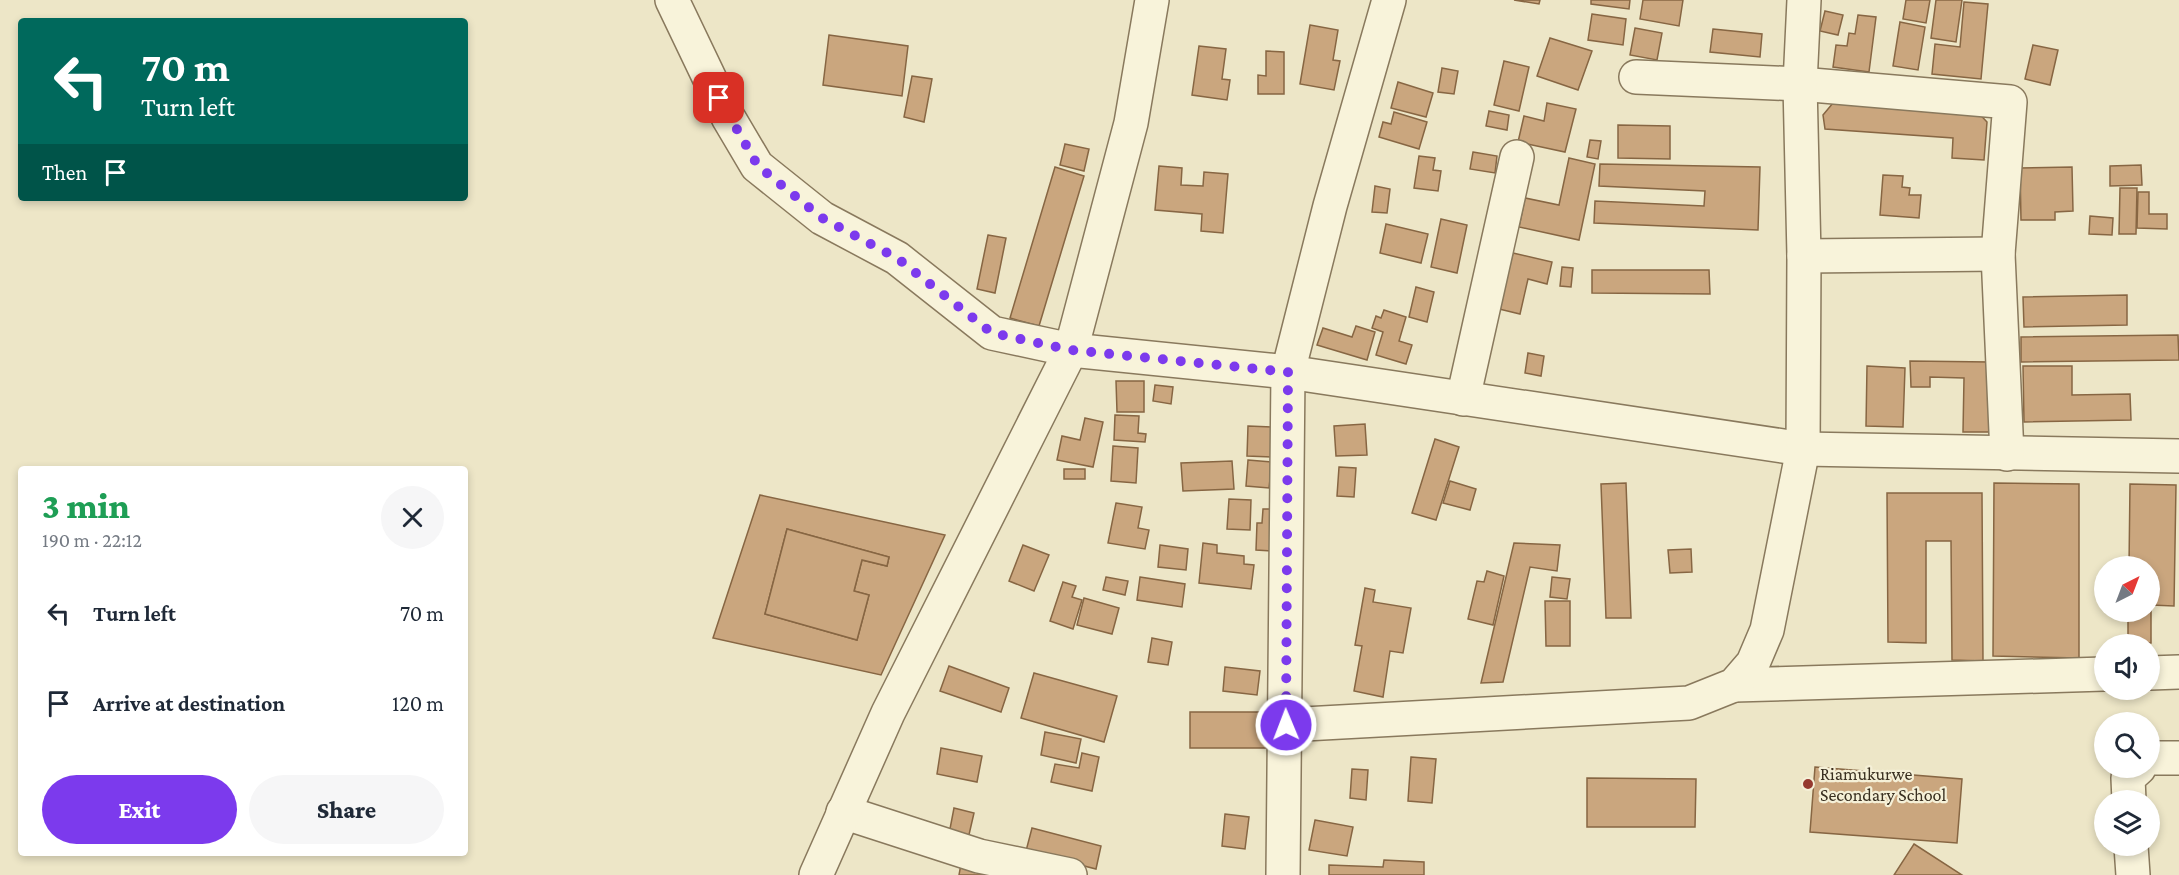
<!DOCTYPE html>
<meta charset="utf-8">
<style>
:root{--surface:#fff;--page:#f6f6f7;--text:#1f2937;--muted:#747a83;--accent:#7c3aed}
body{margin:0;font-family:"Crimson Pro",serif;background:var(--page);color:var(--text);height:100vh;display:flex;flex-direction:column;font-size:22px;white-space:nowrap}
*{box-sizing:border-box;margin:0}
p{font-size:20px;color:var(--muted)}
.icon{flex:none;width:33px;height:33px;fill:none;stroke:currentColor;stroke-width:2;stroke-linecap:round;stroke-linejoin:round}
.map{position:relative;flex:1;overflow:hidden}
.panel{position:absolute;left:18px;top:466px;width:450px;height:390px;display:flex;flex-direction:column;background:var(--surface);border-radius:6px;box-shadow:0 3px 9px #0003}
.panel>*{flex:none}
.guide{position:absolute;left:18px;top:18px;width:450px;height:183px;border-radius:6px;box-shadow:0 3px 9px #0003;background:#00695c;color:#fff;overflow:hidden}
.needle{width:39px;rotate:42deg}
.controls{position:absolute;left:2094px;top:556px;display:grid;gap:12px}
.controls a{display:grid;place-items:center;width:66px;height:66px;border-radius:50%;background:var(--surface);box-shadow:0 3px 9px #0003;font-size:30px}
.pin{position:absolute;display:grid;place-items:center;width:51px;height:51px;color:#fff;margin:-26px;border-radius:12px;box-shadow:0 3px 9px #0006}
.me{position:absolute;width:66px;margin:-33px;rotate:359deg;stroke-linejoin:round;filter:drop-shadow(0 0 4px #0008)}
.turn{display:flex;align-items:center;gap:21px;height:126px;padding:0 24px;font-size:27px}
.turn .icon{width:78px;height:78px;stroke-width:2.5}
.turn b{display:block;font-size:42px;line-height:51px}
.then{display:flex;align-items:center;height:57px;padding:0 24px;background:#0003;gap:12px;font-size:22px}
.round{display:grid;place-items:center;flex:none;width:63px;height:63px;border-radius:32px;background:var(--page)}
.summary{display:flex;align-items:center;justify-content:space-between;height:102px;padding:0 24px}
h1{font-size:36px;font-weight:800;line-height:45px;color:#1e9e55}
.cta{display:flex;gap:12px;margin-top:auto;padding:12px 24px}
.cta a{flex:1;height:69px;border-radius:36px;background:var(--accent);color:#fff;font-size:24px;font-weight:800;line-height:69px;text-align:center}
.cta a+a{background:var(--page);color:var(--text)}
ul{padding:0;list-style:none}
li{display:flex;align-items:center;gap:18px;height:90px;padding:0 24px}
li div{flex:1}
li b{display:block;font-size:22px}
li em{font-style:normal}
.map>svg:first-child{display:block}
.building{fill:#caa67e;stroke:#876643;stroke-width:1.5;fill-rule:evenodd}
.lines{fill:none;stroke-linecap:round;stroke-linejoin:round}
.minor-casing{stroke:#89795d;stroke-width:36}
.minor{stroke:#f8f3da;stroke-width:33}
.route{stroke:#7c3aed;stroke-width:10;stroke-dasharray:0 18}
.poi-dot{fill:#96392f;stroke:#f5f0d7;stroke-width:2}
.labels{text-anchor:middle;stroke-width:4.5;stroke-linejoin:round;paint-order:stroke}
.poi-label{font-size:18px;fill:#392f20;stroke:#f5f0d7;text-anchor:start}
</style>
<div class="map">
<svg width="2179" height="875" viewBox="0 0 2179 875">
<rect width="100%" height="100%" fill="#ede6c7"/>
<g class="building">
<path d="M1514,0H1540L1539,4Z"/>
<path d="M1591,0H1630L1629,9L1591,4Z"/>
<path d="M1643,0H1683L1679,26L1640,19Z"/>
<path d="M1906,0H1930L1926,23L1903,19Z"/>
<path d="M1936,0H1962L1956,42L1931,38Z"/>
<path d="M1964,2L1988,4L1981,79L1932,74L1935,44L1960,47Z"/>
<path d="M1825,11L1843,15L1838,35L1820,31Z"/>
<path d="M1592,14L1626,19L1623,45L1588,40Z"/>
<path d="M1858,15L1876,17L1869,72L1833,67L1836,45L1847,46L1849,33L1855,34Z"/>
<path d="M1900,22L1925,27L1918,70L1893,66Z"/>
<path d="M1310,25L1338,30L1333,60L1340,61L1334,90L1300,84Z"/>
<path d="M1635,28L1662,33L1657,60L1630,55Z"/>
<path d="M1713,29L1762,34L1760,57L1710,52Z"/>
<path d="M829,35L908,46L902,96L823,85Z"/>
<path d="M1550,38L1592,51L1578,90L1537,76Z"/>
<path d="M2033,45L2058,50L2050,85L2025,79Z"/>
<path d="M1199,46L1226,49L1222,79L1230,80L1227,100L1192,95Z"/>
<path d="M1266,51L1284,52V94H1258V75L1266,76Z"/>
<path d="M1504,61L1529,67L1519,111L1494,105Z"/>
<path d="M1442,68L1458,71L1454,94L1438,92Z"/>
<path d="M912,76L932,79L924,122L904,117Z"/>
<path d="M1398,82L1433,93L1426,117L1391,108Z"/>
<path d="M1838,97L1970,104L1987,122L1984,160L1952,158L1953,138L1825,129L1823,115Z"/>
<path d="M1547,103L1576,109L1565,152L1518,142L1524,116L1544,121Z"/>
<path d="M1489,111L1509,115L1507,130L1486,126Z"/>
<path d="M1394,112L1427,122L1419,149L1379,137L1383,122L1391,124Z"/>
<path d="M1618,125L1670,126V159L1618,158Z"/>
<path d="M1590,140L1601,141L1598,159L1587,157Z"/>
<path d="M1065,144L1089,149L1084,171L1060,165Z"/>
<path d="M1473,152L1497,156L1495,173L1470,169Z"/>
<path d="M1419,156L1435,158L1433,170L1441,171L1438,191L1414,188Z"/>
<path d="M1569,158L1595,164L1579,240L1519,227L1525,198L1559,205Z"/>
<path d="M1600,164L1760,167L1758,230L1594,223L1595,201L1704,206L1705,191L1599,186Z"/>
<path d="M2141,165L2142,185L2110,186V166Z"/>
<path d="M1159,166L1182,168L1181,185L1203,186L1204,172L1228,174L1223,233L1201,231L1202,214L1155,210Z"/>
<path d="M1055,167L1084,176L1039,326L1010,318Z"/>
<path d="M2072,167L2073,211L2055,212V220H2021L2020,168Z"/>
<path d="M1883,175L1903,176L1902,187L1910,188L1909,195H1921L1919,218L1880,215Z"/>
<path d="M1375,186L1390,189L1387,213L1372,212Z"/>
<path d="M2120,188H2137L2136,234H2119Z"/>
<path d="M2138,192H2149V214H2167V229L2137,228Z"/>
<path d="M2090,216L2113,218L2112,235L2089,234Z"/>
<path d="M1441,219L1467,225L1457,273L1431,267Z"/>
<path d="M1386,224L1428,234L1421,263L1380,253Z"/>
<path d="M988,235L1006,238L995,293L977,289Z"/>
<path d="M1513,253L1552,262L1547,284L1528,279L1520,314L1499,309Z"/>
<path d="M1562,267L1573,268L1571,287L1560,286Z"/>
<path d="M1592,270H1709L1710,294L1592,293Z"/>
<path d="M1416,287L1434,292L1427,322L1409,317Z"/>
<path d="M2127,295V325L2024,327L2023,297Z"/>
<path d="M1384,310L1406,317L1399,341L1412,345L1406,364L1376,355L1383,332L1372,328L1376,316L1381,318Z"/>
<path d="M1356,326L1375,332L1367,360L1317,345L1323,328L1352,337Z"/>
<path d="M2178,335L2179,360L2021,362V337Z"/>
<path d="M1528,353L1544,356L1541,376L1525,373Z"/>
<path d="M1910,361L1990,362V432H1963L1964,378L1930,377V387H1911Z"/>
<path d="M1867,366L1905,368L1903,427L1866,426Z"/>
<path d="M2023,366H2072V395L2130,394L2131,420L2024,422Z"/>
<path d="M1116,381H1144V412H1117Z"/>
<path d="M1155,385L1173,387L1171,404L1153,401Z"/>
<path d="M1115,415L1139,416L1138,433L1146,434L1145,442L1114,440Z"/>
<path d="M1085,418L1103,422L1093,467L1057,460L1062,436L1080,440Z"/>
<path d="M1365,424L1367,455L1336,456L1334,426Z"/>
<path d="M1248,426L1274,427L1273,457L1247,456Z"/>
<path d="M1435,439L1459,447L1436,520L1412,513Z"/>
<path d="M1113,446L1138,448L1136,483L1111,481Z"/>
<path d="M1248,460L1272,462L1269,488L1246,486Z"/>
<path d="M1232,461L1234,489L1183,491L1181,463Z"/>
<path d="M1339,467L1356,468L1354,497L1337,496Z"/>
<rect x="1064" y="469" width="21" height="10"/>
<path d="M1450,481L1476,489L1470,510L1443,503Z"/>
<path d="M1626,483L1631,618H1606L1601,484Z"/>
<path d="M1994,483L2079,484V658L1993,656Z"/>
<path d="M2130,484L2176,485L2174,606L2151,605V643L2128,642V612H2150V567H2129Z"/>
<path d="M1887,493H1982L1983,661L1952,660L1951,541H1926V643L1888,642Z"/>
<path d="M760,495L945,535L881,675L713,638ZM787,529L889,557L887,566L862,560L854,591L869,595L857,640L765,614Z"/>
<path d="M1229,499L1251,500L1250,530L1227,529Z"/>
<path d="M1116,503L1142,507L1138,528L1149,530L1145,549L1108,543Z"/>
<path d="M1263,509H1275L1274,551L1256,550L1257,523H1262Z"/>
<path d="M787,529L889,557L887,566L862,560L854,591L869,595L857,640L765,614Z"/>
<path d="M1203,543L1217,545V553L1244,556V564L1254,565L1251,589L1199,583Z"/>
<path d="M1514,543L1560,545L1557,571L1530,567L1503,682L1481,683Z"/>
<path d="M1023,545L1049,555L1034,591L1009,581Z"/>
<path d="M1160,545L1188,549L1186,570L1158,567Z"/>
<path d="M1691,549L1692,572L1670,573L1668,550Z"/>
<path d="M1487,571L1504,576L1493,625L1468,619L1477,581L1484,582Z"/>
<path d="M1106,577L1128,581L1125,595L1103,590Z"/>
<path d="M1140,577L1185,584L1182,607L1137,600Z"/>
<path d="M1552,577L1570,579L1567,599L1550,597Z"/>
<path d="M1063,582L1076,586L1072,597L1082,600L1073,629L1050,621Z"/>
<path d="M1365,588L1375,590L1373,602L1411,608L1403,653L1390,651L1383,697L1354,691L1362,646L1355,645Z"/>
<path d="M1084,598L1119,608L1112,634L1077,625Z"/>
<path d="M1545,601H1570V646H1546Z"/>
<path d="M1152,638L1172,642L1168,665L1148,662Z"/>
<path d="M949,666L1009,688L1001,712L940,691Z"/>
<path d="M1225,667L1260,671L1257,695L1223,691Z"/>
<path d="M1034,673L1117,696L1104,742L1021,718Z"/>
<rect x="1190" y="712" width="76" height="36"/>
<path d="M1045,732L1081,739L1076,763L1041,755Z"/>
<path d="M941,748L982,756L977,782L937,774Z"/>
<path d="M1082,753L1099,757L1092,791L1051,782L1055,764L1079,768Z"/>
<path d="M1411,757L1436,759L1432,803L1408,801Z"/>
<path d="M1815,767L1962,779L1957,843L1810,832Z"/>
<path d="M1352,769L1368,770L1366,800L1350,798Z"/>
<path d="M1587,778L1696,779L1695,827H1587Z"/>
<path d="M954,808L974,813L968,839L949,834Z"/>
<path d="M1225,814L1249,817L1245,849L1222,846Z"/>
<path d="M1315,820L1353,827L1347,856L1309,850Z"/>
<path d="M1032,828L1101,846L1096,869L1026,851Z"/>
<path d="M1914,844L1962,875H1894Z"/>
<path d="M1384,860L1424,862V875H1329V865L1383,867Z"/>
<path d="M961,864L988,871L987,875H959Z"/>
</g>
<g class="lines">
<defs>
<g id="minor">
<path d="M672,0L728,117L757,166L822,218L897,258L992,333L1071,350L1288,372L1803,449L2179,456"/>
<path d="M1636,77L1800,84L2010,102L1998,254L2007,454"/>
<path d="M1804,256L1998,254"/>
<path d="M1463,399L1517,157"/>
<path d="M2150,673L2179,672"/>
<path d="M1734,685L2104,674"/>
<path d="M1286,725L1689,703L1734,685L1753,663L1767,630L1803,449L1804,256L1800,84L1804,0"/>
<path d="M2150,758H2179"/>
<path d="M2129,801L2128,778L2139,768"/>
<path d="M843,812L979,856L1070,875"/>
<path d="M2131,846L2133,875"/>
<path d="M816,875L888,713L1071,350L1131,123L1152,0"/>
<path d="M1283,875L1288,372L1330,206L1389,0"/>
</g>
</defs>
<use href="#minor" class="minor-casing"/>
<use href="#minor" class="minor"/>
</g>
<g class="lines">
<path class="route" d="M719,98L758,166L822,218L897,258L992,333L1071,350L1288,372L1286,725"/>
</g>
<circle class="poi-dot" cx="1808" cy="784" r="6"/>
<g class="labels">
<g class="poi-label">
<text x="1820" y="780">Riamukurwe<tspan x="1820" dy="21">Secondary School</tspan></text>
</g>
</g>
</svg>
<div class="controls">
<a><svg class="needle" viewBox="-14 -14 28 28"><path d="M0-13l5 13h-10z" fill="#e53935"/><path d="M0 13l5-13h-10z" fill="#747a83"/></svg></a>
<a><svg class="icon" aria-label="sound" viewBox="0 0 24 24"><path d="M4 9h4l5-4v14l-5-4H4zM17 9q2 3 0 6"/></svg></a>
<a><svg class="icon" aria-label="search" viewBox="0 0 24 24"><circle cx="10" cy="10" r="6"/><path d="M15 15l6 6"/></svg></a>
<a><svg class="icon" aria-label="layers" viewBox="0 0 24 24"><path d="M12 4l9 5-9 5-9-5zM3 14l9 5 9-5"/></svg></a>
</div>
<div class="pin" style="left:719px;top:98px;background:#d93025"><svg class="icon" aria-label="arrive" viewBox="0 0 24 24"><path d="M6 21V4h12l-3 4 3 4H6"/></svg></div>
<svg class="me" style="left:1286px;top:725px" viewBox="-20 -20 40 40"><circle r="17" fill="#7c3aed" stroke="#fff" stroke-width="3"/><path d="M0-11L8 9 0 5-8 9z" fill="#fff"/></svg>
<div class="guide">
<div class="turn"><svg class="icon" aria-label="left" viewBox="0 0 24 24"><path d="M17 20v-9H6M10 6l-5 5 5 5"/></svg><div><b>70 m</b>Turn left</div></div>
<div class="then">Then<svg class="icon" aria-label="arrive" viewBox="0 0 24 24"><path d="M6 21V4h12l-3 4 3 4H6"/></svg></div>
</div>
<section class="panel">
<div class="summary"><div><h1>3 min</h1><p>190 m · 22:12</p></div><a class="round"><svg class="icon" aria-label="close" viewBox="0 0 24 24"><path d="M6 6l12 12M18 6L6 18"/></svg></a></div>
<ul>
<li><svg class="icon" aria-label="left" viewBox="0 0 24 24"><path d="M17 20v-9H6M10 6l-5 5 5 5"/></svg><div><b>Turn left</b></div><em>70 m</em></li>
<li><svg class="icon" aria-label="arrive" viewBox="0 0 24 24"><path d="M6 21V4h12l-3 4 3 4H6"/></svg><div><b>Arrive at destination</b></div><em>120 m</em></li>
</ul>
<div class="cta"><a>Exit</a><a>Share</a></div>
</section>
</div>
